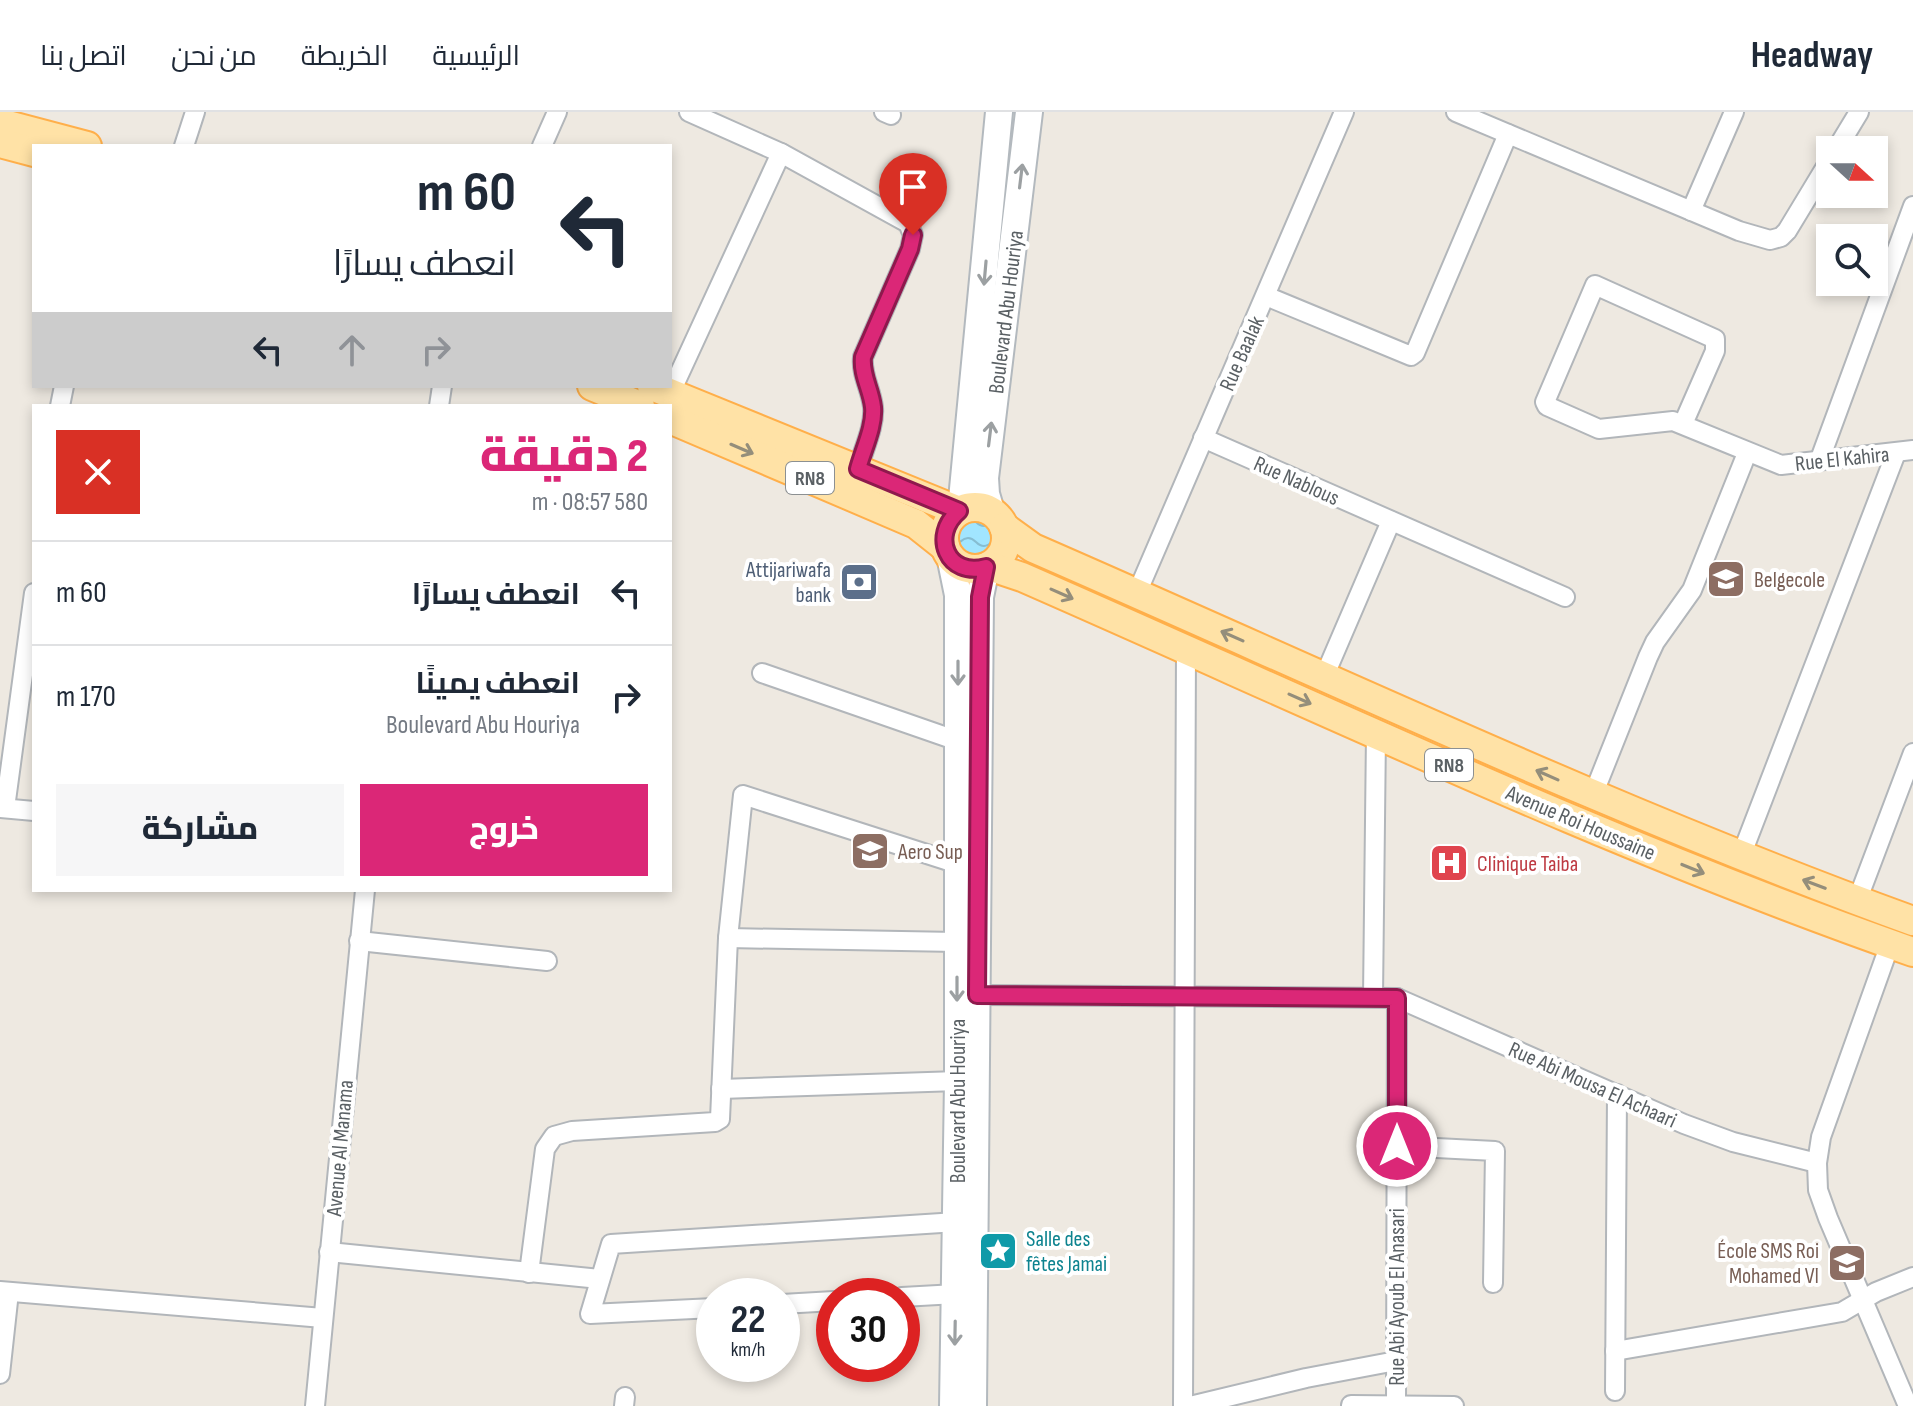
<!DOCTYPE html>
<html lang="ar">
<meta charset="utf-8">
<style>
:root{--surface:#fff;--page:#f6f6f7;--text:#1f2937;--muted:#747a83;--line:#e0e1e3;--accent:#db2777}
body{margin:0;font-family:"Sofia Sans Condensed",Cairo,sans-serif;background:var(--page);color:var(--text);direction:rtl;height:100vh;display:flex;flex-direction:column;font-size:30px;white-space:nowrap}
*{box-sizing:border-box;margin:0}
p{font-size:26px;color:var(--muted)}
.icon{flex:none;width:44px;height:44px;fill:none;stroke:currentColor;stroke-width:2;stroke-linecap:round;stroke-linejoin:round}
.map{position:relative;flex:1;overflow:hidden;direction:ltr}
.drawer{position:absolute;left:32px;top:292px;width:640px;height:488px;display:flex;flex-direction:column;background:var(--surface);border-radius:0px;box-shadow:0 4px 12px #0003;direction:rtl}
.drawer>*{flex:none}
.top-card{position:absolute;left:32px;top:32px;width:640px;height:244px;border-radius:0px;box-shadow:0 4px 12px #0003;direction:rtl;background:#fff;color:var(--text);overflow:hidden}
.needle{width:52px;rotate:111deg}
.controls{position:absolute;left:1816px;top:24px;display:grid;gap:16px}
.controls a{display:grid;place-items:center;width:72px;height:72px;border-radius:0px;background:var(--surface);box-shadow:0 4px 12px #0003;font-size:40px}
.speed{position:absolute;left:696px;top:1166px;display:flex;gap:16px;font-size:40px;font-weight:700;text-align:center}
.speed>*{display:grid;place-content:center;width:104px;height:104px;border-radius:50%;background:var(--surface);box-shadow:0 4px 12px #0003;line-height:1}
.speed small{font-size:20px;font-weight:400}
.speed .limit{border:12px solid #d22;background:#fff;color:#111}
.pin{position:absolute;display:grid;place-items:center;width:68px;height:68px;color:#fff;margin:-82px -34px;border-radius:50% 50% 50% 0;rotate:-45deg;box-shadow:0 0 8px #0007}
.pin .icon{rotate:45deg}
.me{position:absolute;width:88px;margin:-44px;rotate:0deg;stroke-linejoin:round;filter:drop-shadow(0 0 6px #0008)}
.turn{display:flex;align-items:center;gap:28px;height:168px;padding:0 24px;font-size:36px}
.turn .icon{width:104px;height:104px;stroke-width:2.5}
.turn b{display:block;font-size:56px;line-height:68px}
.lanes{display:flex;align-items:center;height:76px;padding:0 24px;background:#0003;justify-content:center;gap:40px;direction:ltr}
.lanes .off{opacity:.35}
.round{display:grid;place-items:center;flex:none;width:84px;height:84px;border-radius:0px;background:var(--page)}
.summary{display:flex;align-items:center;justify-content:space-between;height:136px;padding:0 24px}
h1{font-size:48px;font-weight:800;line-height:60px;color:var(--accent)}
.action{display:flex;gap:16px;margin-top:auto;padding:16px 24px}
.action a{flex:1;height:92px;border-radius:0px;background:var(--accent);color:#fff;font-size:32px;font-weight:800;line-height:92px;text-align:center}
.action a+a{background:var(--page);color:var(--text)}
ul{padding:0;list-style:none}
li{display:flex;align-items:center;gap:24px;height:104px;padding:0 24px;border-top:2px solid var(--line)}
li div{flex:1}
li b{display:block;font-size:30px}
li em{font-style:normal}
header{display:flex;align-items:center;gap:48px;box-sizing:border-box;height:112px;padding:0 40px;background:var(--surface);border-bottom:2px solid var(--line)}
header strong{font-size:38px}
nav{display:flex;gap:44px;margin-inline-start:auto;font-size:28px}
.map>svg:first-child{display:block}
.water{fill:url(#water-waves)}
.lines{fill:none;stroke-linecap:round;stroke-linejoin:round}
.minor-casing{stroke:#b2b6ba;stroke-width:22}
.secondary-casing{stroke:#b3b9be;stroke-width:30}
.primary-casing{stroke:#ffaf4a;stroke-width:32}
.minor{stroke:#fff;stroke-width:18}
.secondary{stroke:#fff;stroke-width:26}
.primary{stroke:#ffe2a6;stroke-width:28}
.oneway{stroke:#9ca0a2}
.oneway2{stroke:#948e7b}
.route-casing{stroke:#8e194d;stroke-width:20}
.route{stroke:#db2777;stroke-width:14}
.labels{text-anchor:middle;stroke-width:8;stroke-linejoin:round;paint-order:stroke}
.shield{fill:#fff;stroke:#8c9092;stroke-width:2}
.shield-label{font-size:20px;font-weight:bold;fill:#5a6064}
.street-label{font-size:22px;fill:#5a6064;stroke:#fff}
.service-label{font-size:22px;fill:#4e5e75;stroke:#fff;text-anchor:end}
.education-label{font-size:22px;fill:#785e54;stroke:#fff;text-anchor:start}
.health-label{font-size:22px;fill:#be3a42;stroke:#fff;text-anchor:start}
.culture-label{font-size:22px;fill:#0d838f;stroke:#fff;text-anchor:start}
</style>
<header>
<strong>Headway</strong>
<nav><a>الرئيسية</a><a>الخريطة</a><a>من نحن</a><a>اتصل بنا</a></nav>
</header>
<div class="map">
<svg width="1913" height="1294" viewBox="0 0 1913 1294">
<defs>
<pattern id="water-waves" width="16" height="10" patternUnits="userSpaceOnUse" patternTransform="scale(2)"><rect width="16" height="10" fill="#a1e5ff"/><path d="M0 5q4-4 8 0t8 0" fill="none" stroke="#86bdd2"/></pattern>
</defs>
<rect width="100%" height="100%" fill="#eee9e1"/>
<circle class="water" cx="975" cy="426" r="21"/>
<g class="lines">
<defs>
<g id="minor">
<path d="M689,0L781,41L908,111L913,123L910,137L863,245C861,263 871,277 873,295C875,314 863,338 858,357"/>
<path d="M884,0L891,3"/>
<path d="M1456,0L1739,119L1770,128L1781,125L1787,119L1830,48"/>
<path d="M184,34L195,0"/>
<path d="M542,34L557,0"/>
<path d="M1836,38L1859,0"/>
<path d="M1691,99L1734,0"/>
<path d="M1266,184L1411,244L1415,241L1508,22"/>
<path d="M670,282L781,41"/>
<path d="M60,294L64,274"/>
<path d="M439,294L442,274"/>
<path d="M1683,312L1715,239V227L1595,173L1545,290L1547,294L1599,317L1673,309L1781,353L1913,338"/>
<path d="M1203,326L1565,485"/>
<path d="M1820,347L1913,94"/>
<path d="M1137,481L1344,0"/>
<path d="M762,561L958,629"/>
<path d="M1324,565L1391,409"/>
<path d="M1593,683L1648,545L1655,530L1692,478L1747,341"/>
<path d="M0,696L34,699"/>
<path d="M5,696L34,481"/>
<path d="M1741,744L1896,341"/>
<path d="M1857,789L1913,641"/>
<path d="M728,826L957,830"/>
<path d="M359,829L547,849"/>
<path d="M1890,832L1821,1025L1817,1051L1818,1078L1828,1106L1908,1294"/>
<path d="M977,883L1397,886L1684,1012L1733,1030L1817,1051"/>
<path d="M1373,885L1376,621"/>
<path d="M721,977L958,969"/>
<path d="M1397,1034L1495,1039L1493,1171"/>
<path d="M329,1140L600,1167"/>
<path d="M529,1161L545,1037L554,1024L572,1019L715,1010L720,1007L728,826L743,683L958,752"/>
<path d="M0,1179L323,1206"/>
<path d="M902,1185L956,1182"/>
<path d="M782,1192L834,1189"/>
<path d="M714,1196L590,1202L611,1132L957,1110"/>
<path d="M1615,1239L1842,1200L1876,1180L1913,1165"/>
<path d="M0,1262L9,1180"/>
<path d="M1615,1279L1617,982"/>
<path d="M1396,1292L1397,886"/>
<path d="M1351,1293L1454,1294"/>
<path d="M315,1294L365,778"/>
<path d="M624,1294L625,1285"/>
<path d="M1183,1294L1186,537"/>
<path d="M1190,1294L1306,1266L1396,1249"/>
</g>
<g id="secondary">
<path d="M961,398L999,0"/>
<path d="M991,399L986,382L985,366L1029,0"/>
<path d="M950,444L958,483V969L953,1294"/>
<path d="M973,1294L980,485L986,455"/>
</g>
<g id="primary">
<path d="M0,11L87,34"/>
<path d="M0,31L34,40"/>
<path d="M592,274L640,294"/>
<path d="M652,274L959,399"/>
<path d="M670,307L916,412L945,435"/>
<circle cx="975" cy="426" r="31"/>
<path d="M1004,415L1033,436C1325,563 1613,700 1913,809"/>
<path d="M989,454L1022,465C1317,594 1609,734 1913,840"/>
</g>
</defs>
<use href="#minor" class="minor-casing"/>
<use href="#secondary" class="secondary-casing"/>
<use href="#primary" class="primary-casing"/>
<use href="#minor" class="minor"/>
<use href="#secondary" class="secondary"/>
<use href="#primary" class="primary"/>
</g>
<defs><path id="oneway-shaft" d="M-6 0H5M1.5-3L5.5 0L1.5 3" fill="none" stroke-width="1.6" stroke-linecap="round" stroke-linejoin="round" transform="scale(2)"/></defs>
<g class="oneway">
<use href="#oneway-shaft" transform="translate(1021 64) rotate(-83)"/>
<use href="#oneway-shaft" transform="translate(985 161) rotate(95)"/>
<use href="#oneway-shaft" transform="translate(990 322) rotate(-83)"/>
<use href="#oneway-shaft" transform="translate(958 561) rotate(90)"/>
<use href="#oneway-shaft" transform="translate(957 877) rotate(90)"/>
<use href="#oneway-shaft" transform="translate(955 1221) rotate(91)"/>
</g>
<g class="oneway2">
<use href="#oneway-shaft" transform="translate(742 337) rotate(23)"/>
<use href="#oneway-shaft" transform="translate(1062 482) rotate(24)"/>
<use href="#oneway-shaft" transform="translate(1232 524) rotate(-156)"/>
<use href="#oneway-shaft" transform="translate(1300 587) rotate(24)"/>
<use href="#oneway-shaft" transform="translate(1547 663) rotate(-156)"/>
<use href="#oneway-shaft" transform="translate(1693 757) rotate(22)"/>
<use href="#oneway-shaft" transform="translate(1814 772) rotate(-159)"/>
</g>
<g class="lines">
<defs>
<path id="route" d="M913,123L910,137L863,245C861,263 871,277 873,295C875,314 863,338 858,357L959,399C930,423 947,466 986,455L980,485L977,883L1397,886V1034"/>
</defs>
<use href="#route" class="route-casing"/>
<use href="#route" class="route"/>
</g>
<defs>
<symbol id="school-square" viewBox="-11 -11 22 22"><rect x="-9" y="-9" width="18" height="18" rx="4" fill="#8d6e63" stroke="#fff"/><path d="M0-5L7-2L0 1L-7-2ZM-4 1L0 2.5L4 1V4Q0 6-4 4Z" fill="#fff"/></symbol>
<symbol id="bank-square" viewBox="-11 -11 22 22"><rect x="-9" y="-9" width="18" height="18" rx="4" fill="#5c6f8a" stroke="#fff"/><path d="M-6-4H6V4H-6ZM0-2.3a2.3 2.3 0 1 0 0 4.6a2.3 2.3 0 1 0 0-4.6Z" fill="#fff"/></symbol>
<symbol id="hospital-square" viewBox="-11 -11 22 22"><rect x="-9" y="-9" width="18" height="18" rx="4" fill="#e0444e" stroke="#fff"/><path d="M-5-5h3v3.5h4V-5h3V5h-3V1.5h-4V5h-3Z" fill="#fff"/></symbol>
<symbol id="sight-square" viewBox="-11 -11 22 22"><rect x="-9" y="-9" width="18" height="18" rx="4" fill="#0f9aa8" stroke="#fff"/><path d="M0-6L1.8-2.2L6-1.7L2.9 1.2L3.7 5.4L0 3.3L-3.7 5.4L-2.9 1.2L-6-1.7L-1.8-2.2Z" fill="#fff"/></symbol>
</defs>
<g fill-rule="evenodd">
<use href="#school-square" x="1704" y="445" width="44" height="44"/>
<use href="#bank-square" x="837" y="448" width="44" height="44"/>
<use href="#school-square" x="848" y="717" width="44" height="44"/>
<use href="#hospital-square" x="1427" y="729" width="44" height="44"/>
<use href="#sight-square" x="976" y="1117" width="44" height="44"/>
<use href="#school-square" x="1825" y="1129" width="44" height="44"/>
</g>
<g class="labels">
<g class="shield">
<rect x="786" y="350" width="48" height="32" rx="6"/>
<rect x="1425" y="637" width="48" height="32" rx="6"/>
</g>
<g class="shield-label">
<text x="810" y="373">RN8</text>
<text x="1449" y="660">RN8</text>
</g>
<g class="street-label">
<text transform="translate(1005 200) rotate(-83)" y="8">Boulevard Abu Houriya</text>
<text transform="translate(1241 241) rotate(-66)" y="8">Rue Baalak</text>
<text transform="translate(1842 346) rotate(-6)" y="8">Rue El Kahira</text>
<text transform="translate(1297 368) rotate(24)" y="8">Rue Nablous</text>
<text transform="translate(1581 710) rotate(23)" y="8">Avenue Roi Houssaine</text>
<text transform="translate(1593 972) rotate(24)" y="8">Rue Abi Mousa El Achaari</text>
<text transform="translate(957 989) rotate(-90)" y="8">Boulevard Abu Houriya</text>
<text transform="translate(339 1036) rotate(-85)" y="8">Avenue Al Manama</text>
<text transform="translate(1396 1185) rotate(-90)" y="8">Rue Abi Ayoub El Anasari</text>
</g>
<g class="service-label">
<text x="831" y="465">Attijariwafa<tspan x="831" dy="25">bank</tspan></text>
</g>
<g class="education-label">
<text x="1754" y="475">Belgecole</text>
<text x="898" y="747">Aero Sup</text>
<text x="1819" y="1146" text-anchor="end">École SMS Roi<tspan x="1819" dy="25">Mohamed VI</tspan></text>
</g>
<g class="health-label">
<text x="1477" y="759">Clinique Taiba</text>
</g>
<g class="culture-label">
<text x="1026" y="1134">Salle des<tspan x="1026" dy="25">fêtes Jamai</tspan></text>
</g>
</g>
</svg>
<div class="controls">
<a><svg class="needle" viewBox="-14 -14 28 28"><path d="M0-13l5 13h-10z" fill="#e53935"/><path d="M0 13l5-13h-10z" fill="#747a83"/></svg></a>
<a><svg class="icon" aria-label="search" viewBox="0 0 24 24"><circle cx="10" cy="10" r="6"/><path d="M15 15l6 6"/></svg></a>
</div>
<div class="speed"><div>22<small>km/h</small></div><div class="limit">30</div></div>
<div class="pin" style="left:913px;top:123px;background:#d93025"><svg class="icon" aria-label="arrive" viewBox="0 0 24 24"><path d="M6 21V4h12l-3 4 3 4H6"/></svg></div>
<svg class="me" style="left:1397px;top:1034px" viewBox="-20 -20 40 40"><circle r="17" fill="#db2777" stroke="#fff" stroke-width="3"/><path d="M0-11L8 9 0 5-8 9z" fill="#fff"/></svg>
<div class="top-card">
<div class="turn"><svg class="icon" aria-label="left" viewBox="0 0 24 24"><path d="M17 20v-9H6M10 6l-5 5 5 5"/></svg><div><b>60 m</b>انعطف يسارًا</div></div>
<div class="lanes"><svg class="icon" aria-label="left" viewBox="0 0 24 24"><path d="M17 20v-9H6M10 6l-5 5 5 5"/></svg><svg class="icon off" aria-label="ahead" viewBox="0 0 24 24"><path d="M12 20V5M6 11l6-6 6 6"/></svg><svg class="icon off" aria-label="right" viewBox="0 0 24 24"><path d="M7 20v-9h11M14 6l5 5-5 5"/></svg></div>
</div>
<section class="drawer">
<div class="summary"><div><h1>2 دقيقة</h1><p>580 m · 08:57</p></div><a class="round" style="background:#d93025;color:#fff"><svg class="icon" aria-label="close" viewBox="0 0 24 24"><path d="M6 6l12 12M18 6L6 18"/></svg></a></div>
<ul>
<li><svg class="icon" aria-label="left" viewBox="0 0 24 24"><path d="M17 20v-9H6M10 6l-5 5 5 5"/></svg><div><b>انعطف يسارًا</b></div><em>60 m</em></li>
<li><svg class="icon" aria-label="right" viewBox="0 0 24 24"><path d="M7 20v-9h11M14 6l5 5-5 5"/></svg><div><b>انعطف يمينًا</b><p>Boulevard Abu Houriya</p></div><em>170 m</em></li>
</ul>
<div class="action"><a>خروج</a><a>مشاركة</a></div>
</section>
</div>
